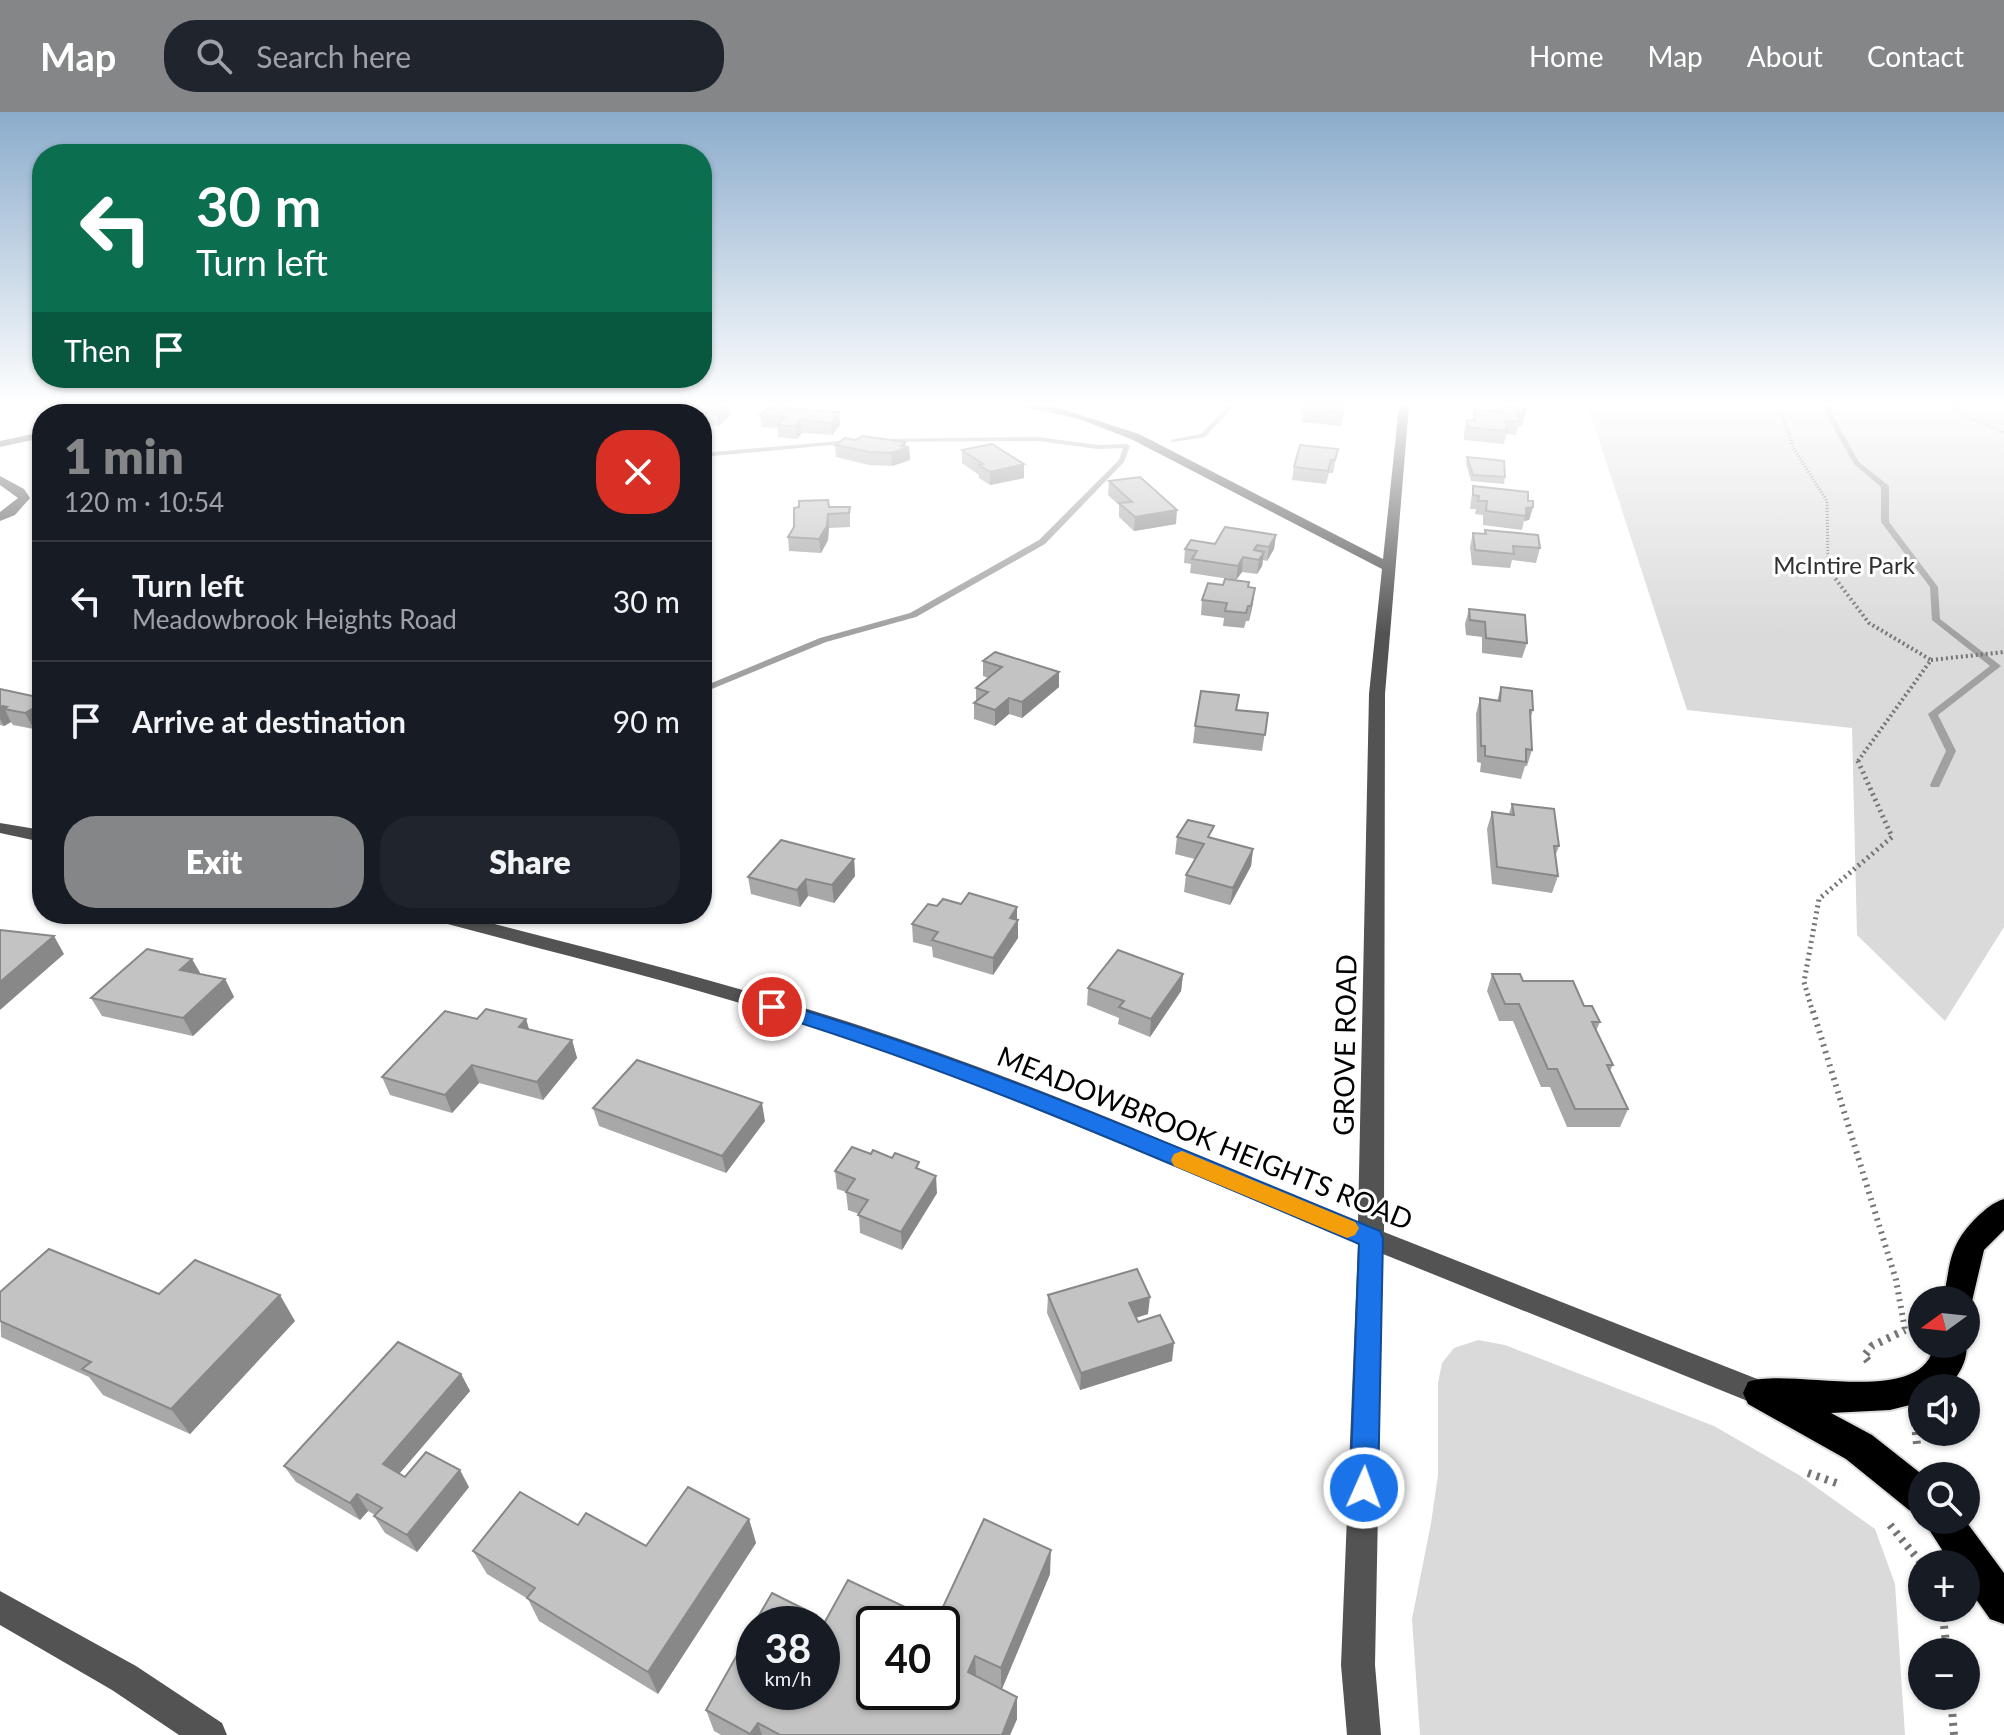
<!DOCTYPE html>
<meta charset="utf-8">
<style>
:root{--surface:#171b24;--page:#20242c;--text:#f1f3f6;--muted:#9ea1a6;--line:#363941;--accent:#858687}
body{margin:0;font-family:Lato,sans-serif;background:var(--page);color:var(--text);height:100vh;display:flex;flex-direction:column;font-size:30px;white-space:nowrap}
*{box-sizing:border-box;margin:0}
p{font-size:26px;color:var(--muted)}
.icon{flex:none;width:44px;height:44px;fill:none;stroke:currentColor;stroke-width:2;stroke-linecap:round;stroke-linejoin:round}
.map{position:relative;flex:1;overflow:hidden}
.side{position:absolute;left:32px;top:292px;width:680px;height:520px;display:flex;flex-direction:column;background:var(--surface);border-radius:32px;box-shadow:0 2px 6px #0004}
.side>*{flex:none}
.banner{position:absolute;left:32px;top:32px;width:680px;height:244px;border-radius:32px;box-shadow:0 2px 6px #0004;background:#0b6e4f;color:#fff;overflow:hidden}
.needle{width:52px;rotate:255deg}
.tools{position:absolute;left:1908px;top:1174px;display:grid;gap:16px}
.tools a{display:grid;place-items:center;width:72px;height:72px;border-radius:50%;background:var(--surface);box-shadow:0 2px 6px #0004;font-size:40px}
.speed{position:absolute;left:736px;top:1494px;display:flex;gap:16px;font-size:40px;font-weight:700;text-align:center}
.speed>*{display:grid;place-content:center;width:104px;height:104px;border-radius:50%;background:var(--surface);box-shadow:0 2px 6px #0004;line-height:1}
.speed small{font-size:20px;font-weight:400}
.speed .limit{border:4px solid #111;border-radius:12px;background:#fff;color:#111}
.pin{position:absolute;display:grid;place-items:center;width:68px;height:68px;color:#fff;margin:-34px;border:4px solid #fff;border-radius:50%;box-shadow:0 2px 8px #0007}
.me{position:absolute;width:88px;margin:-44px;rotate:2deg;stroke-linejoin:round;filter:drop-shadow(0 0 6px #0008)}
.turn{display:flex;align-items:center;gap:28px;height:168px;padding:0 32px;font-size:36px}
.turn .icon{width:104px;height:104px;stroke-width:2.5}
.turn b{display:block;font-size:56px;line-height:68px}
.then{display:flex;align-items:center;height:76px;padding:0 32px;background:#0003;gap:16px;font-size:30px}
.round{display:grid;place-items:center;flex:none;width:84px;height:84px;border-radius:32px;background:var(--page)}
.summary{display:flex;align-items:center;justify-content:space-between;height:136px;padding:0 32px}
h1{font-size:48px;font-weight:800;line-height:60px;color:var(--accent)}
.action{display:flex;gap:16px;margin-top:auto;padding:16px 32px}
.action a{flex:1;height:92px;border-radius:32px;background:var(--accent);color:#fff;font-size:32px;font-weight:800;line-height:92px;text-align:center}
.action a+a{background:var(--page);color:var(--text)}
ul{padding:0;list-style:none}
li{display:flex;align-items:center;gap:24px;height:120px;padding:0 32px;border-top:2px solid var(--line)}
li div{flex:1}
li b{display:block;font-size:30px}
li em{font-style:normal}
header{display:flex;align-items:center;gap:48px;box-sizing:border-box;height:112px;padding:0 40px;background:var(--accent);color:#fff}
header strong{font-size:38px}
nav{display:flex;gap:44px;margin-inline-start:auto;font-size:28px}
.search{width:560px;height:72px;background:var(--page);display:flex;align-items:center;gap:20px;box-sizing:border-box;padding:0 28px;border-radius:32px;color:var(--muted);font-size:30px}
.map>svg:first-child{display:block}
.green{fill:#dadada}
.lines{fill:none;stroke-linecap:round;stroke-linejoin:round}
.stream{fill:#a1a1a1;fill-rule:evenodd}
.highway-casing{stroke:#dbdbdb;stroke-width:4}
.path-far4{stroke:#757575;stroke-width:3;stroke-dasharray:1 2;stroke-linecap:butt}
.path-far3{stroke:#757575;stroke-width:4;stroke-dasharray:2 3;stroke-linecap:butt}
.path-far2{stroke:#757575;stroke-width:5;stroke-dasharray:2 4;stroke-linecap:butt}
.path-far1{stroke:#757575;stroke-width:6;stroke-dasharray:2 5;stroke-linecap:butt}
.path{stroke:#757575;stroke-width:8;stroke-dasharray:3 6;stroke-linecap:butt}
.minor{fill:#535353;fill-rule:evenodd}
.highway{fill:#000;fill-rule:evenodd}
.wall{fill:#a8a8a8}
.shaded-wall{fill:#888}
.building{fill:#c3c3c3;stroke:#888;stroke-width:2}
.route{fill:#1a73e8;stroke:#114b97;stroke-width:2}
.slow{fill:#f59e0b}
.labels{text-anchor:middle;stroke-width:6;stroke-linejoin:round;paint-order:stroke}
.far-park-label{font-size:24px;fill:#313131;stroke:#fff}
.street-label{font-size:28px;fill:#000;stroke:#fff}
</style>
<header>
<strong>Map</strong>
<div class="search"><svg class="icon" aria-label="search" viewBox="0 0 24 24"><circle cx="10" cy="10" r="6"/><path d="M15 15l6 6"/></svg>Search here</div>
<nav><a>Home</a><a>Map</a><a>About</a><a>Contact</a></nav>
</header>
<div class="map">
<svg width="2004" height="1623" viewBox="0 0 2004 1623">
<rect width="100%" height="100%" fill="#fff"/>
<g class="green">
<path d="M1588,294H2004V815L1945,909L1857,823L1852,616L1687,598Z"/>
<path d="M1478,1228L1505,1233L1714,1314L1799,1363L1875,1417L1895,1472L1905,1623H1420L1412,1507L1431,1411L1438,1363V1271L1442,1251L1454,1236Z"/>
</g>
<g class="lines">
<g class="stream">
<path d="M1228,294H1234L1205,325L1173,330L1170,328L1201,322Z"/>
<path d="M1827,294H1833L1832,302L1859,350L1889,374V410L1938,475L1940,507L2001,554L1938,603L1956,639L1939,675H1931L1930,673L1946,639L1928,602L1990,554L1932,508L1930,475L1881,410V375L1854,352L1826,302Z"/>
<path d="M1038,325L1098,333L1127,332L1130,334L1124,350L1045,432L916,505L826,530L702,581V575L820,526L910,501L1039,428L1119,348L1123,336L1098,337L1038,329L874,330L872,329V327Z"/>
<path d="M851,328L853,329V331L702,345V341Z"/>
</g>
<defs>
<g id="highway">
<path d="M2004,1087V1118L1984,1138L1970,1198L1966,1199V1188H1943C1951,1150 1948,1134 1977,1105C1986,1097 1992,1091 2004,1087Z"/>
<path d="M1966,1229C1969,1248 1960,1261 1948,1276H1922V1290L1890,1298L1831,1301L1872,1323L1924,1364L1922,1403L1909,1398L1846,1347L1748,1292L1743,1281L1748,1270C1789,1254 1925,1298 1934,1232H1966Z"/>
<path d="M1923,1408H1965L2004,1461V1512L1990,1507L1966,1473V1452H1951Z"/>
</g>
</defs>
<use href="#highway" class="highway-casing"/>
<g class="path-far4">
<path d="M1779,294L1794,337L1827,389L1828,451"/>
<path d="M1956,294L1967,304L2004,321"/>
</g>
<g class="path-far3">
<path d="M1828,449V457L1869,511L1931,548"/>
<path d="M1931,548L2004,540"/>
<path d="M1858,649L1931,548"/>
</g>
<path class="path-far2" d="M1813,901L1804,870L1819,787L1892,725L1857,647"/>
<path class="path-far1" d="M1813,899L1896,1168L1905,1218L1902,1220"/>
<g class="path">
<path d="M1868,1249L1864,1244L1872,1234L1905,1218"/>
<path d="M1915,1311L1917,1333"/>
<path d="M1808,1361L1842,1373"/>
<path d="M1890,1413L1922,1452"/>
<path d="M1942,1496L1947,1540"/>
<path d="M1951,1584L1954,1623"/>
</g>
<g class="minor">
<path d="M162,294H180L154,302H135Z"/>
<path d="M1022,294L1056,295L1139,322L1383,447L1399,294H1409L1385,582L1384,1120L1770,1272L1774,1281L1770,1290L1760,1294L1383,1142L1375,1553L1381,1623H1347L1341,1553L1358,1132C1188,1060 1019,986 845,925C708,877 565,844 425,806L422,802H456C590,837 726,870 858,913C1028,968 1193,1042 1358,1110L1369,582L1382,457L1131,327L1079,307Z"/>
<path d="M42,320V326L0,335V329Z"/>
<path d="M0,364L24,377L30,386L15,403L0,409V400L18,386L0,373Z"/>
<path d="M0,711L42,718V730L0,721Z"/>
<path d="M0,1479L136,1554L222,1611L227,1623H179L112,1578L0,1513Z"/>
</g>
<use href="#highway" class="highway"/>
</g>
<g class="wall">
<path d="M443,294H509L498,300L451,296L450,295Z"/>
<path d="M542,294H618L619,295L610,302H537L536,298Z"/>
<path d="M765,294H794V297L839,300L840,313L832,323L802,321L797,327L778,325V316L762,315L760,303L765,299Z"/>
<path d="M1304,294H1346L1341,314L1301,310Z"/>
<path d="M1503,295L1525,302L1522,314H1518L1516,323L1506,322L1504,332L1464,328V321L1467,308L1472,309L1474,297L1502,300Z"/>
<path d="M652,300L731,302L719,314L702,313V302H652Z"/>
<path d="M856,328L905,330L906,334L909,335L910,348L892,354L869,353L836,345L835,333Z"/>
<path d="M1338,337L1333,361H1329L1326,372L1292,368L1294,355Z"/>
<path d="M962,338L1024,366L990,373L979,366V363L962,351Z"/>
<path d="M1467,345L1505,365L1504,372L1471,369L1466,352Z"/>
<path d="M1109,369L1176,412L1134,419L1119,405V393L1108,383Z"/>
<path d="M1473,374L1528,389L1533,395L1529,408L1524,409L1522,418L1483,413V403L1475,402L1476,397H1470Z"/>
<path d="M829,395H850V415L829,416L828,428L821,441L789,439L788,425Z"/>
<path d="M1485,418L1540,436L1536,451L1512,448L1510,456L1472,453L1470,435L1473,421L1484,422Z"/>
<path d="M1276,423L1274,437L1267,449L1263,448L1262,454L1257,462L1242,460L1236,468L1190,461L1191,452L1184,451L1185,437Z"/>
<path d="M1249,475L1253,491L1249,509H1246L1244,516L1223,514L1224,506L1201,503L1202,488Z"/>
<path d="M1469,497L1527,531L1522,546L1482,541V525L1466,523L1465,512Z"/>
<path d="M983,549L1059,560V575L1022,606L1009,602L995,614L974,607V591L976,589V576L988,566L983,564Z"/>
<path d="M1501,575L1533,598L1530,607L1532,638L1527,654H1525L1521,667L1480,660L1481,651L1477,650L1476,602L1480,586L1497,589Z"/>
<path d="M0,577L42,586V612L34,617L13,613L11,610L4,614L0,613Z"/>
<path d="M1239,583L1237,598L1268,601L1262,639L1193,631L1195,614Z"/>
<path d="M1512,692L1559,734L1555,745L1558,764L1552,781L1492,772L1487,717L1492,700L1509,702Z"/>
<path d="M1177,725L1212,726L1253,737L1251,754L1230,793L1184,780L1186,763L1195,747L1175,742Z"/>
<path d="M854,747L855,764L834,791L808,784L800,795L751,782L748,765Z"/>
<path d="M961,792L1017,795V808H1018V826L993,863L933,845L932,835L913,830L912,812Z"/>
<path d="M200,862L225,867L234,885L193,924L102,904L91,886Z"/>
<path d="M1183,862L1181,879L1150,925L1118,912L1119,906L1087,893L1088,876Z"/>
<path d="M1492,862L1523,869L1584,894L1600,910L1596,919L1613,953L1610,959L1628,997L1620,1015H1567L1550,975H1541L1513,909H1499L1487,879Z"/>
<path d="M477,907H526L529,917L572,928L577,946L543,988L479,971L452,1001L390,983L382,965Z"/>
<path d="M593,996L765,1009L726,1061L599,1014Z"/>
<path d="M871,1042L920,1058L937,1081L902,1138L860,1121L859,1102L848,1098L846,1080L837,1077L835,1059Z"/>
<path d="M0,1180L295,1209L190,1322L103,1283L89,1265L1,1225Z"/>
<path d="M1048,1183L1148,1202L1136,1206L1172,1249L1080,1278L1047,1201Z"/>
<path d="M461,1262L470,1279L399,1362L405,1365L469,1375L417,1440L385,1421L374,1404L375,1403L368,1399L360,1408L296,1370L284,1354Z"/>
<path d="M749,1407L756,1431L658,1582L539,1509L528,1487L487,1462L473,1439L578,1413L646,1434Z"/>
<path d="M1050,1462L1002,1577L1017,1585V1607L1010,1623H721L714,1619L706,1598L754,1580L874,1512L942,1580Z"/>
</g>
<g class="shaded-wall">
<path d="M267,294H274L277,302H244Z"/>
<path d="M497,294H509L498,300Z"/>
<path d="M603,294H618L619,295L610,302H595L594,296Z"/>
<path d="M725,294H730L731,302L719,314L717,301Z"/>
<path d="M565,295L566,302H559L558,300Z"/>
<path d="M839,300L840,313L832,323L831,311Z"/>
<path d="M801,308L802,321L797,327L796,314Z"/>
<path d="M905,330L906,336L909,335L910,348L892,354L891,341Z"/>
<path d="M1024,352V366L990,373V360Z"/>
<path d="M1533,395L1529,408L1524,409L1526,396Z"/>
<path d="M1177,398L1176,412L1134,419L1135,405Z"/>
<path d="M828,402L829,416L828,428L821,441L819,427Z"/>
<path d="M1276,423L1274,437L1267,449L1269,435Z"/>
<path d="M1264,440L1262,454L1257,462L1259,448Z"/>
<path d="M1243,445L1242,460L1236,468L1238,454Z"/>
<path d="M1255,476L1253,491L1249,509L1251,494Z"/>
<path d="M1059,560V575L1022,606V590Z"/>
<path d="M1009,586V602L995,614V598Z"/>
<path d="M42,591V612L34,617L25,601Z"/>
<path d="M3,594L11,610L4,614L0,607V595Z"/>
<path d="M1253,737L1251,754L1230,793L1233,776Z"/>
<path d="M854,747L855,764L834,791L832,773Z"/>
<path d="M806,767L808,784L800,795L797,778Z"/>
<path d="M1017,795V811L1018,808V826L993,863V846L1010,806Z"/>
<path d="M54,824L64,842L0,898V870Z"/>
<path d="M192,847L202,864L180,858Z"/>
<path d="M1183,862L1181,879L1150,925L1151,907Z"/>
<path d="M225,867L234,885L193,924L183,906Z"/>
<path d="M526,907L531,925L519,915Z"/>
<path d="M572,928L577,946L543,988L537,970Z"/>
<path d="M472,953L479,971L452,1001L445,983Z"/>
<path d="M762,991L765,1009L726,1061L722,1044Z"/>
<path d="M936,1064L937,1081L902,1138L901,1120Z"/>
<path d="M280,1183L295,1209L190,1322L171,1297Z"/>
<path d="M1150,1185L1148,1202L1127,1208L1129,1191Z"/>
<path d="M1174,1231L1172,1249L1080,1278L1081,1261Z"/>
<path d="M461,1262L470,1279L393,1369L383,1352Z"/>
<path d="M460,1358L469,1375L417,1440L407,1423Z"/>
<path d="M357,1382L368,1399L360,1408L350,1391Z"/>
<path d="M749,1407L756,1431L658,1582L648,1560Z"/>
<path d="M1051,1438L1050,1462L1001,1579V1556Z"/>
<path d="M975,1544L976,1566L968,1560Z"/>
<path d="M1017,1585V1607L1010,1623H1002Z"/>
<path d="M758,1611L762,1623H751Z"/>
</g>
<g class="building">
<path d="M234,294H267L244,302H216H217L212,301Z"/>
<path d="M542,294H603L594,296L565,295L558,300L536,298Z"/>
<path d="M658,294H725L717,301L652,300Z"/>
<path d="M772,294H790L782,296L839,300L831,311L801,308L796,314L777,313L785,305L760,303Z"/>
<path d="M1304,294H1345L1343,301L1303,298Z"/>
<path d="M1503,295L1525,297V302L1518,301L1519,310L1506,309L1507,319L1467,315V308L1475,309L1474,297L1503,300Z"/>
<path d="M862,324L905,330L901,334L909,335L891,341L869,340L835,333L845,326L856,328Z"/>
<path d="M992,332L1024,352L990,360L979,353L983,352L962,338Z"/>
<path d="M1300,333L1338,337L1335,348H1331L1328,359L1294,355Z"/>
<path d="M1467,345L1504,349L1505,365L1473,363Z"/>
<path d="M1140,365L1177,398L1135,405L1119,391L1132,390L1109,369Z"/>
<path d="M1473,374L1528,380V389H1533V395L1526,396V404L1486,399L1487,389H1478L1479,384L1473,383Z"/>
<path d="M828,388L829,395H850L849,401L828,402L827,414L819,427L788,425L794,415V396L799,395V389Z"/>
<path d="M1225,415L1276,423L1269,435L1257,433L1254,438L1264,440L1259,448L1243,445L1238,454L1192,447L1197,439L1185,437L1191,428L1215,432Z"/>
<path d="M1485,418L1538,423L1540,436L1513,434L1514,442L1475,438L1473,421L1486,422Z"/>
<path d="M1225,467L1249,470L1248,475L1255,476L1251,494H1248L1246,501L1225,499L1227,491L1202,488L1208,471L1223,473Z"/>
<path d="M1469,497L1525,503L1527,531L1486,526L1485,510L1470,508Z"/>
<path d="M995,540L1059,560L1022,590L1009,586L995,598L974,591L988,580L976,576L1002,555L983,549Z"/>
<path d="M1501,575L1532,579L1533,598H1530L1532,638L1526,637V650L1485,644V634H1481L1480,586L1500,589Z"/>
<path d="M0,577L42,586V591L25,601L4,597L7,595L3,594L0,595Z"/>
<path d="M1201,579L1239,583L1236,598L1268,601L1265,623L1195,614Z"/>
<path d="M1512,692L1554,697L1559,734H1554L1558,764L1497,755L1492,700L1514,703Z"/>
<path d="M1188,708L1214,714L1208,725L1253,737L1233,776L1186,763L1204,732L1177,725Z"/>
<path d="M781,728L854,747L832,773L806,767L797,778L748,765Z"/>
<path d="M969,781L1017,795L1010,806L1018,808L993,846L932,828L938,820L912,812L928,792L937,794L943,787L961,792Z"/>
<path d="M0,818L54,824L0,870Z"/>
<path d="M147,837L192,847L180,858L225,867L183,906L91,886Z"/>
<path d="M1118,838L1183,862L1151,907L1119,895L1124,889L1088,876Z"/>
<path d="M1492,862H1520L1523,869H1573L1584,894H1592L1600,910H1592L1613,953H1607L1628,997H1575L1557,957H1548L1519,892H1505Z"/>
<path d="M486,897L526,907L519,915L572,928L537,970L472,953L445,983L382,965L445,899L477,907Z"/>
<path d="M637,948L762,991L722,1044L593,996Z"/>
<path d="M852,1035L871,1042L873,1038L892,1046L895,1041L919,1050L916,1056L936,1064L901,1120L858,1103L868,1088L846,1080L855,1067L835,1059Z"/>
<path d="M49,1137L159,1182L195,1148L280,1183L171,1297L82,1257L91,1250L0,1209V1180Z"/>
<path d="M1137,1157L1150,1185L1129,1191L1138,1210L1160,1203L1174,1231L1081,1261L1048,1183Z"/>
<path d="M398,1230L461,1262L383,1352L405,1365L426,1340L460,1358L407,1423L374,1404L382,1396L357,1382L350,1391L284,1354Z"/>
<path d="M688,1375L749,1407L648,1560L527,1486L535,1476L473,1439L520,1380L578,1413L586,1401L646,1434Z"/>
<path d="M984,1407L1051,1438L1001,1556L975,1544L968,1560L1017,1585L1002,1623H780L758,1611L750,1622L706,1598L754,1513V1580H822V1515L848,1468L924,1504L920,1512H874V1580H942V1512H935Z"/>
<path d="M772,1481L816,1503L812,1510L816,1512H754Z"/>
</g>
<linearGradient id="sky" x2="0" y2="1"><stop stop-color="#8baccc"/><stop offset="0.56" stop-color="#fff"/><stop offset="1" stop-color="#fff" stop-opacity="0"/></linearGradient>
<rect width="2004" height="521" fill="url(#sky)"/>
<path class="route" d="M772,889C980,948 1179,1037 1380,1119L1383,1126L1378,1376L1374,1385L1364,1389L1354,1385L1350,1376L1359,1132C1163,1049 969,962 765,900L762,895L765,891Z"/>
<path class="slow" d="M1182,1039L1355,1110L1359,1116L1355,1123L1347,1126L1174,1054L1171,1048L1174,1042Z"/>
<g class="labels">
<g class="far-park-label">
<text x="1844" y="462">McIntire Park</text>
</g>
<g class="street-label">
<text transform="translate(1345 933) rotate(-89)" y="10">GROVE ROAD</text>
<text transform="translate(1205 1026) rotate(22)" y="10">MEADOWBROOK HEIGHTS ROAD</text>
</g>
</g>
</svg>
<div class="tools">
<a><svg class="needle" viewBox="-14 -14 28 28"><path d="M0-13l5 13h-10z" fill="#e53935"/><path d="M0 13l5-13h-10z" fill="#9ea1a6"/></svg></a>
<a><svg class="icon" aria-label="sound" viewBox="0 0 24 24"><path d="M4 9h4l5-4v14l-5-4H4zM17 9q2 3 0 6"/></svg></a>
<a><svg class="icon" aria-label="search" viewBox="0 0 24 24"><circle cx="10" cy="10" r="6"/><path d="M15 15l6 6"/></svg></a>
<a>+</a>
<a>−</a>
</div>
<div class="speed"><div>38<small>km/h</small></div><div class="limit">40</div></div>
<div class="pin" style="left:772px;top:895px;background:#d93025"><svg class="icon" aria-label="arrive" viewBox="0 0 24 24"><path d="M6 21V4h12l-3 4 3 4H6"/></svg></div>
<svg class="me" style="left:1364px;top:1376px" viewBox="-20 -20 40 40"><circle r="17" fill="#1a73e8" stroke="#fff" stroke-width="3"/><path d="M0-11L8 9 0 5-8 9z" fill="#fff"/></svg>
<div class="banner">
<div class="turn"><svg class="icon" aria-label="left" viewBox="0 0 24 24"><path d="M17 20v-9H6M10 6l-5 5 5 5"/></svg><div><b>30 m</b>Turn left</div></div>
<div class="then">Then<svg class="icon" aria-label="arrive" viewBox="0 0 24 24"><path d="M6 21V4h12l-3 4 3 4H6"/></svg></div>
</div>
<section class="side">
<div class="summary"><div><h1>1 min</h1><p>120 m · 10:54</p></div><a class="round" style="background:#d93025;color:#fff"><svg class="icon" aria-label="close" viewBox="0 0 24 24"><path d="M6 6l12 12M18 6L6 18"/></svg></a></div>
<ul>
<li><svg class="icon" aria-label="left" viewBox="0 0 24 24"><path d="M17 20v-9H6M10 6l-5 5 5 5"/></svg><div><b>Turn left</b><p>Meadowbrook Heights Road</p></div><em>30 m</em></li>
<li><svg class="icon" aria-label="arrive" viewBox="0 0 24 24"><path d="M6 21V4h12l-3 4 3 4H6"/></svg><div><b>Arrive at destination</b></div><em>90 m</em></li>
</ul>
<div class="action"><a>Exit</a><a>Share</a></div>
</section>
</div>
